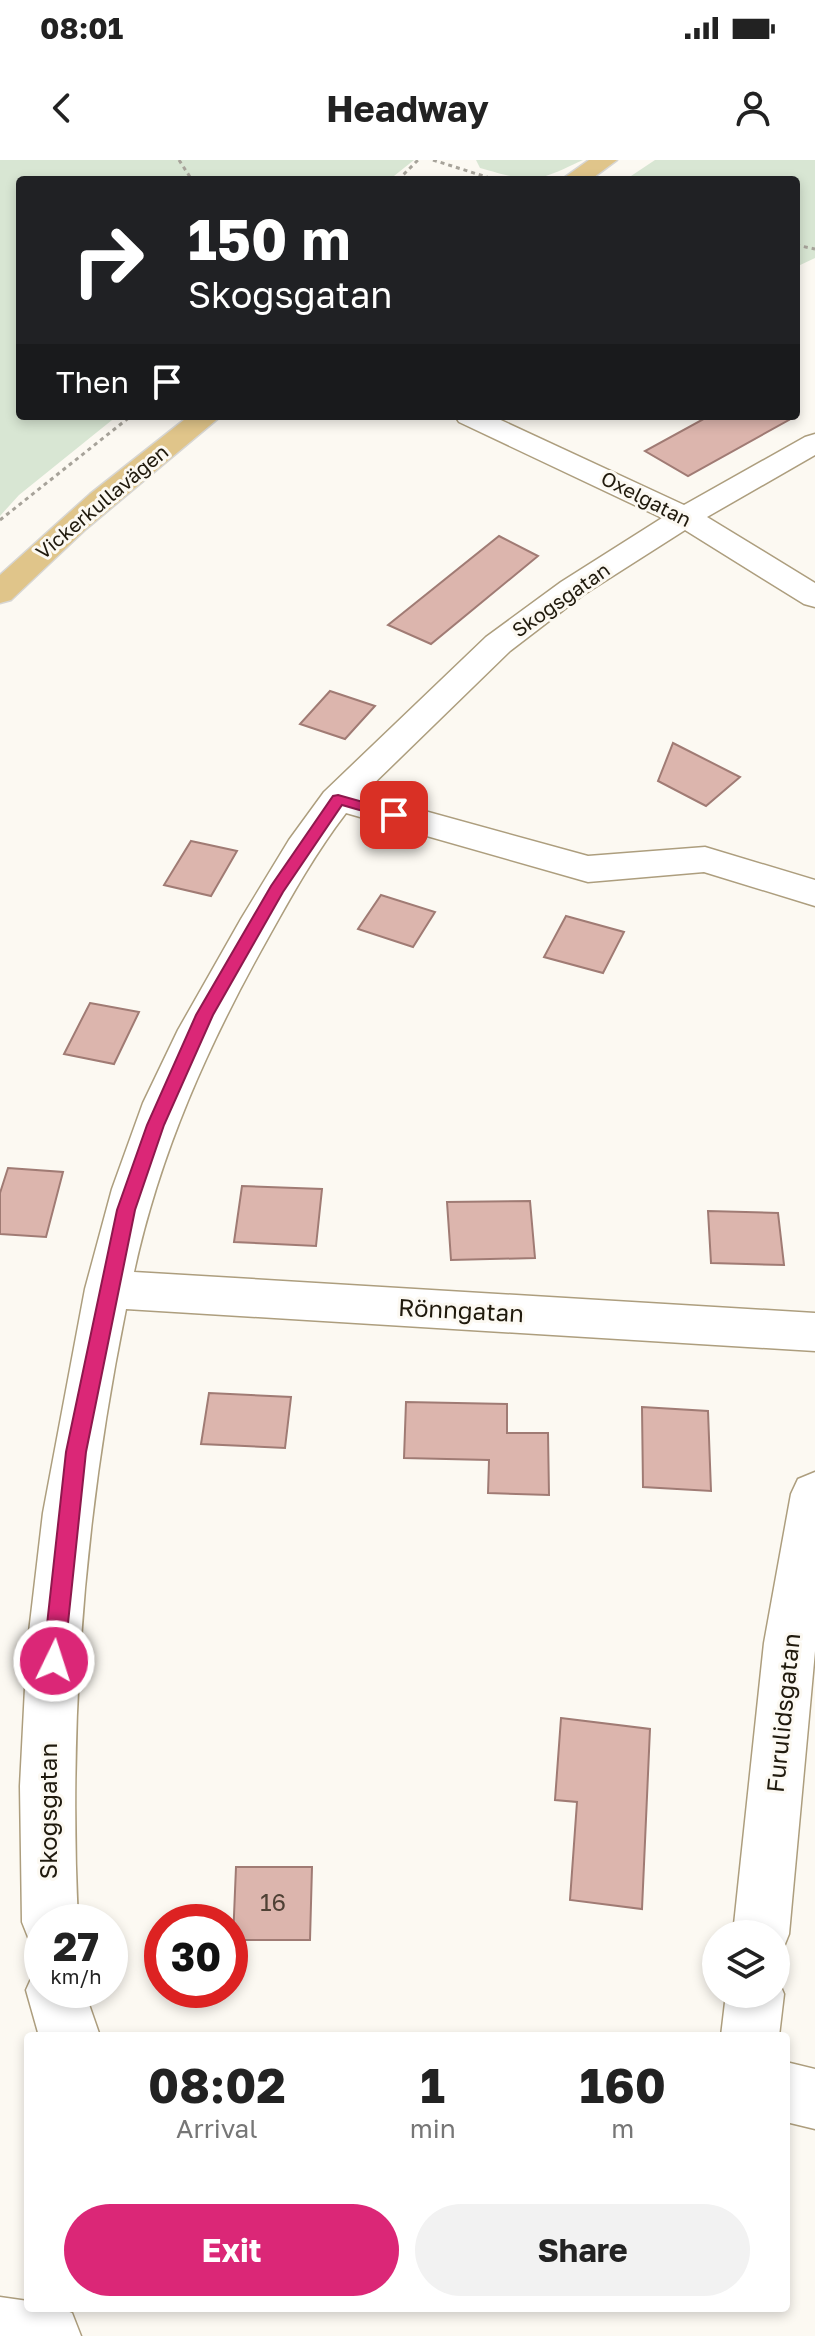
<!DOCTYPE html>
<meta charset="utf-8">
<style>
:root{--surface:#fff;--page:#f2f2f2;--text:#222;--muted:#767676;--accent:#db2777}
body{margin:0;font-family:"Golos Text",sans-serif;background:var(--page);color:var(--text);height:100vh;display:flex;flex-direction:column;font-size:30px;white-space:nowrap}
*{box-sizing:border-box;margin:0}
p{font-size:26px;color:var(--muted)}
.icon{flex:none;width:44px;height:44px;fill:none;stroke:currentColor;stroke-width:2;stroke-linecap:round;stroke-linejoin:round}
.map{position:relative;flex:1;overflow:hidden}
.side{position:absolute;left:24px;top:1872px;width:766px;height:280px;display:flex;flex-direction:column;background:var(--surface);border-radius:8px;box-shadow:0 4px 12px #0003}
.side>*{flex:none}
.guide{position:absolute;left:16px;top:16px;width:784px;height:244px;border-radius:8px;box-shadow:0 4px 12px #0003;background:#202124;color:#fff;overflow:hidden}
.buttons{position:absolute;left:702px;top:1760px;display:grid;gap:16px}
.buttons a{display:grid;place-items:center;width:88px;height:88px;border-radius:50%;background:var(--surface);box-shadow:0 4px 12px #0003;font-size:40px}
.speed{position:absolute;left:24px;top:1744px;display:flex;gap:16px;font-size:40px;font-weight:700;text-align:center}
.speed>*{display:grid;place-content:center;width:104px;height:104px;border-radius:50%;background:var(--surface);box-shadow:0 4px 12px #0003;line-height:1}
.speed small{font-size:20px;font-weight:400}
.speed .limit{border:12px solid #d22;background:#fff;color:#111}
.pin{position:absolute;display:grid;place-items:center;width:68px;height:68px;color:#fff;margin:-34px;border-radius:16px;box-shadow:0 4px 12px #0006}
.me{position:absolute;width:88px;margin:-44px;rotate:4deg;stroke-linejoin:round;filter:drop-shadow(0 0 6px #0008)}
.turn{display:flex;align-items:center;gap:28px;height:168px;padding:0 40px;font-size:36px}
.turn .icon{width:104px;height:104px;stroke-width:2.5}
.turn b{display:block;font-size:56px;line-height:68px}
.then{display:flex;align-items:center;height:76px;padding:0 40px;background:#0003;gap:16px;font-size:30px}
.eta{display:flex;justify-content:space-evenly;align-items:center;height:136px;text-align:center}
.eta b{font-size:48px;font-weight:700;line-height:56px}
.primary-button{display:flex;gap:16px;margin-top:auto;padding:16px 40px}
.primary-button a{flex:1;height:92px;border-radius:48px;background:var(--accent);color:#fff;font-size:32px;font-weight:700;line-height:92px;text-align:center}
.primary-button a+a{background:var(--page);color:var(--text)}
.status{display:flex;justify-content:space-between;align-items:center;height:56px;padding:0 40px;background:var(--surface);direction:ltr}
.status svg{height:22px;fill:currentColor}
header{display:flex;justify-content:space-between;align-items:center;height:104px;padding:0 40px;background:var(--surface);font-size:36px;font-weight:700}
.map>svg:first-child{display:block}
.green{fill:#d8e6d3}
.building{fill:#dcb5ad;stroke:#a07b74;stroke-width:2}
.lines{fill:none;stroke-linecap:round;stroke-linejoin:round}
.minor-casing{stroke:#ad9e7e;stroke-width:3}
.major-casing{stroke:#d7d6d3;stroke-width:3}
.path{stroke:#a7a39a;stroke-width:3;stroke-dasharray:4 4;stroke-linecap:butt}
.minor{fill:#fff;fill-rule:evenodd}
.major{fill:#e0c58a;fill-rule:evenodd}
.route{fill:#db2777;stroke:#8e194d;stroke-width:2}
.labels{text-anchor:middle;stroke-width:6;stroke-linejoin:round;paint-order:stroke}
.far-street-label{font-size:20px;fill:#201a0d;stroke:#fcf9f2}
.street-label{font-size:24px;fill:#201a0d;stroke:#fcf9f2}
.near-number-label{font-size:24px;fill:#4f4135}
</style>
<div class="status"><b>08:01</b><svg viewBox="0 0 49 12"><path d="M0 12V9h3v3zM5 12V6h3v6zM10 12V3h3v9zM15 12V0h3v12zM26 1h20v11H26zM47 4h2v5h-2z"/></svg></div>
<header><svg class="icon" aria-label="back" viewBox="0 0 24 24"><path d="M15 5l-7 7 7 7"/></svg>Headway<svg class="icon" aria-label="person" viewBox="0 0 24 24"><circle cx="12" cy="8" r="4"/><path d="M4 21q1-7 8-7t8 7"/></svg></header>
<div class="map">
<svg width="815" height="2176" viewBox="0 0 815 2176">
<rect width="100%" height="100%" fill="#fcf9f2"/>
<g class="green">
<path d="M0,0H414L389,20H20V256H117L19,335L0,356Z"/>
<path d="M476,0H583C532,24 534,23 480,8Z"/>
<path d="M655,0H815V98L796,107V20H625Z"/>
</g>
<g class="building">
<path d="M709,256H796L688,316L645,291Z"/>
<path d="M499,376L538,396L431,484L388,465Z"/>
<path d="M330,531L375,546L345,579L300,564Z"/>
<path d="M673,583L740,617L706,646L658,621Z"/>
<path d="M191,681L237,691L211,736L164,725Z"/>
<path d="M381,735L435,752L413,787L358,769Z"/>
<path d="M566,756L624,772L603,813L544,797Z"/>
<path d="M90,843L139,852L114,904L64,894Z"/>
<path d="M8,1008L63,1012L46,1077L0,1074V1033Z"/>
<path d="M242,1026L322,1029L316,1086L234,1082Z"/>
<path d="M530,1041L535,1098L451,1100L447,1042Z"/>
<path d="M708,1051L778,1053L784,1105L711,1103Z"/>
<path d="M209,1233L291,1237L285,1288L201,1284Z"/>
<path d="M406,1242L507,1244V1273H548L549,1335L488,1333L489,1300L404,1298Z"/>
<path d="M642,1247L708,1251L711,1331L643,1327Z"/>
<path d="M561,1558L650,1569L642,1749L570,1740L577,1642L555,1640Z"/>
<path d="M236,1707H312L310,1780H233Z"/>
</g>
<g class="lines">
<defs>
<g id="minor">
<path d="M455,256H492L684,345L805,277L815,274V295L707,357L815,423V447L804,444L685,370L583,435L510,491L363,634L588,696L705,687L815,720V746L704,712L588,722L346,653C316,692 292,735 268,778C208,885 160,992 134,1112L815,1153V1191L126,1149C85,1351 68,1555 78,1762H42V1787L30,1782L22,1762L20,1626L27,1489L43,1353L85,1129L112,1029L143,943L178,870L241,759L289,680L324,632L486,477L561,422L662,358L459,262Z"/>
<path d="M815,1312V1491L789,1774L781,1794L776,1796V1774H733L764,1483L791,1334L798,1319Z"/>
<path d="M42,1806V1830H84L100,1876H39L26,1830L35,1810Z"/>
<path d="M776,1815L784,1834L779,1876H721L726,1834H776Z"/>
<path d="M786,1902L815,1909V1969L786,1962Z"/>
<path d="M0,2137L28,2141V2148H59L72,2153L81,2176H0Z"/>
</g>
<g id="major">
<path d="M589,0H617L590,20H561Z"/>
<path d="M189,256H221L86,369L11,440L0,443V415L90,334Z"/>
</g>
</defs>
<use href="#minor" class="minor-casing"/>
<use href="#major" class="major-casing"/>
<g class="path">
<path d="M179,0L192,20"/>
<path d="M433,0L496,20"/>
<path d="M398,20L418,0"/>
<path d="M796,85L815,89"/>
<path d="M0,360L131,256"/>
</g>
<use href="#minor" class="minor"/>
<use href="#major" class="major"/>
</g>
<path class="route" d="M338,635L399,652L401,655L394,660L342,645L283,732L213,855L164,965L135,1050L86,1292L64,1501L61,1509L54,1512L46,1509L43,1501L66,1292L117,1050L147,965L196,855L271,726L333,636Z"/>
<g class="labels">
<g class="far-street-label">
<text transform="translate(646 339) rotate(27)" y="7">Oxelgatan</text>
<text transform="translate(102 342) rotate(-40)" y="7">Vickerkullavägen</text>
<text transform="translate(561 440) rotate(-35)" y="7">Skogsgatan</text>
</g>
<g class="street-label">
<text transform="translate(461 1151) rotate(3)" y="8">Rönngatan</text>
<text transform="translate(784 1553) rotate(-84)" y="8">Furulidsgatan</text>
<text transform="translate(49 1651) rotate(-90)" y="8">Skogsgatan</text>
</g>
<g class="near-number-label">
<text x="273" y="1751">16</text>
</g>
</g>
</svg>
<div class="buttons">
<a><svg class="icon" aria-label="layers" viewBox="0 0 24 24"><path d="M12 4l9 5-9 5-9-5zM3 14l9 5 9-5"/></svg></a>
</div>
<div class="speed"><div>27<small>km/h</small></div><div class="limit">30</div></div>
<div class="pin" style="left:394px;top:655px;background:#d93025"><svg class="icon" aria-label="arrive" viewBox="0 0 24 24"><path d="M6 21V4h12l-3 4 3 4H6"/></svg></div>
<svg class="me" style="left:54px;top:1501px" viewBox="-20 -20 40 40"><circle r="17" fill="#db2777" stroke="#fff" stroke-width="3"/><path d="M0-11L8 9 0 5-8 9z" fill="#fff"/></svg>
<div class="guide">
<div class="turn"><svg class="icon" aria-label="right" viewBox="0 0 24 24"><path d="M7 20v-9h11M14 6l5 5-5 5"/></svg><div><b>150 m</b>Skogsgatan</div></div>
<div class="then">Then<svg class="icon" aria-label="arrive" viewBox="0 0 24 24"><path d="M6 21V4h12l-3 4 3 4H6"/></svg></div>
</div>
<section class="side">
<div class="eta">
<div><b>08:02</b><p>Arrival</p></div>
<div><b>1</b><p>min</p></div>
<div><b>160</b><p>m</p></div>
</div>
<div class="primary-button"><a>Exit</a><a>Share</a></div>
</section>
</div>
